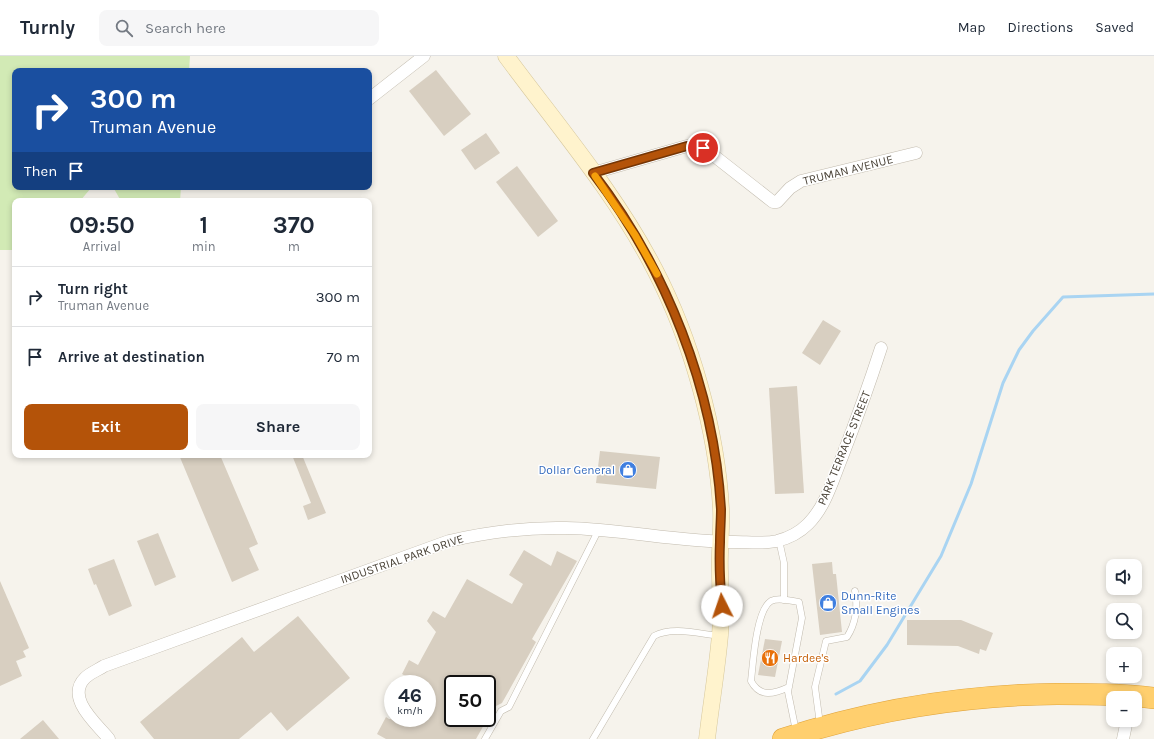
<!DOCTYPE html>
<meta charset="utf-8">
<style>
:root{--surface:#fff;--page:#f6f6f7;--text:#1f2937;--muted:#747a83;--line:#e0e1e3;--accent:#b45309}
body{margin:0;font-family:Karla,sans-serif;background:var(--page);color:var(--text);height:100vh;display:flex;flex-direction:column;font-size:15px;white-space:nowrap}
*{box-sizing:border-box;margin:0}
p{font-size:13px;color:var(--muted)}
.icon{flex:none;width:22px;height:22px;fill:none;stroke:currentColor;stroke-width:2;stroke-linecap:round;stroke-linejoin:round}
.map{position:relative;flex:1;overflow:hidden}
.side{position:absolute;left:12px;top:142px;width:360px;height:260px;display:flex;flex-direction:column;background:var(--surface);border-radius:8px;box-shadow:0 2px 6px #0003}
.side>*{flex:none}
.top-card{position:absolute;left:12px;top:12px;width:360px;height:122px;border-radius:8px;box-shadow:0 2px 6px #0003;background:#1a4fa0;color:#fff;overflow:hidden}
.buttons{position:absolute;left:1106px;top:503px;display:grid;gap:8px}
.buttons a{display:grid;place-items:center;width:36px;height:36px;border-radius:8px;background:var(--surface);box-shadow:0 2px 6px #0003;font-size:20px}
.speed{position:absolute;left:384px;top:619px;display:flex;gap:8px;font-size:20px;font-weight:700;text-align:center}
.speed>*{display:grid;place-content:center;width:52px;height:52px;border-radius:50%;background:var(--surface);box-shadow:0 2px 6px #0003;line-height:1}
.speed small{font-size:10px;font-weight:400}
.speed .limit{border:2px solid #111;border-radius:6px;background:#fff;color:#111}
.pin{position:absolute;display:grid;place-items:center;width:34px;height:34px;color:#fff;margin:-17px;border:2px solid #fff;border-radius:50%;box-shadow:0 1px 4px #0007}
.me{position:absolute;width:44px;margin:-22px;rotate:356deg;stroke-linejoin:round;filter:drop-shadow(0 0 3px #0008)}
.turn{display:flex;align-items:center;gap:14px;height:84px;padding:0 12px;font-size:18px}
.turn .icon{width:52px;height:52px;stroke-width:2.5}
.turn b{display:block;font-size:28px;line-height:34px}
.then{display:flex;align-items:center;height:38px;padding:0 12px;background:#0003;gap:8px;font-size:15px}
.eta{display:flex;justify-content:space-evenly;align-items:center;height:68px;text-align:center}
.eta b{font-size:24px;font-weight:700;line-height:28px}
.cta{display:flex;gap:8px;margin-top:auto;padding:8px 12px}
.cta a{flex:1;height:46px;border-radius:8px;background:var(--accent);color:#fff;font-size:16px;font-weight:700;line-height:46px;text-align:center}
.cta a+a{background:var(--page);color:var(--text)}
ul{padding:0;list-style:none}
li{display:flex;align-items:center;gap:12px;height:60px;padding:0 12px;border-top:1px solid var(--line)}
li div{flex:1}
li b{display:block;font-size:15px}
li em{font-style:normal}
header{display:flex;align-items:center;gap:24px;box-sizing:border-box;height:56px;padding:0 20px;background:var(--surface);border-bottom:1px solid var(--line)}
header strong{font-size:19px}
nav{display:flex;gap:22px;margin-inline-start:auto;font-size:14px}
.search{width:280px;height:36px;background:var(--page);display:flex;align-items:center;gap:10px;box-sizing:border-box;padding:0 14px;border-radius:8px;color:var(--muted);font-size:15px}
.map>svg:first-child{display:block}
.green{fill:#d2eab5}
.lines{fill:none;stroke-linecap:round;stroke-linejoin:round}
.stream{stroke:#a9d4f2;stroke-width:3}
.building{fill:#d8cfc1;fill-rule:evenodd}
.lane-casing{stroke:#c2bbae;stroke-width:7}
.street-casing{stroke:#c2bbae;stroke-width:13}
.secondary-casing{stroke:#d6c79b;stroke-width:17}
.highway-casing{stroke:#e0a43c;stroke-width:22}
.lane{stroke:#fff;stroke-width:6}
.street{stroke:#fff;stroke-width:12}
.secondary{stroke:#fff3cd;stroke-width:16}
.highway{stroke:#ffcf6e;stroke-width:21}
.route-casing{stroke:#753606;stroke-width:10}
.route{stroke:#b45309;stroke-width:7}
.slow{stroke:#f59e0b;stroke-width:7}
.labels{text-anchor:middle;stroke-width:3;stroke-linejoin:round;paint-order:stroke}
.street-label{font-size:12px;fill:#4b4439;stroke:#fff}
.shop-label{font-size:12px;fill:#366cbe;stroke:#fff;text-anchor:end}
.food-label{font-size:12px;fill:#c56008;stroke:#fff;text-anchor:start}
</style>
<header>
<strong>Turnly</strong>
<div class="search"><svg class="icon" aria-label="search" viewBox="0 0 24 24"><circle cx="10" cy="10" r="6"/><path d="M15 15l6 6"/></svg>Search here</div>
<nav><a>Map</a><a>Directions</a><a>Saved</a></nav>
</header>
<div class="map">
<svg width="1154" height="683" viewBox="0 0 1154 683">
<rect width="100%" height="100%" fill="#f6f3ec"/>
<g class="green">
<path d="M0,0H190L189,15H15V131H100L91,132L80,145H15V194H0Z"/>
<path d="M113,131H181L180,145H121Z"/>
</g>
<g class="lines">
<path class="stream" d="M836,638L860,625L887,589L941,500L971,428L1003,327L1019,294L1033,275L1063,241L1154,238"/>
</g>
<g class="building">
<path d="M436,14L471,58L444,80L409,35Z"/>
<path d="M486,77L500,97L475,114L461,94Z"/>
<path d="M517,110L558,165L538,181L496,126Z"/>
<path d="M823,264L841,275L820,309L802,297Z"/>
<path d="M797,330L804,437L775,438L769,332Z"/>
<path d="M600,395L660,401L656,433L596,427Z"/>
<path d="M179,399H220L258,488L249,492L259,514L232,526Z"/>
<path d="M292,399H302L326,457L308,464L303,450L311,447Z"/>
<path d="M158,477L176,521L155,530L137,485Z"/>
<path d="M524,494L551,510L557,495L577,505L532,583L536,586L502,647L494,651L476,683H386L377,678L386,661L389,663L427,662V628H415L408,625L409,622L402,618L409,604L418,609L436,576L427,565L433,555L445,562L467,523L512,548L523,528L509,519ZM453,628H487V662H453Z"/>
<path d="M114,503L132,550L109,560L96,528L94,529L88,513Z"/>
<path d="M832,506L833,518H836L842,576L820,579L812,508Z"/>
<path d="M0,525L29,592L23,595L26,601L16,605L22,620L0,630Z"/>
<path d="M298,560L350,622L287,675L271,656L239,683H154L140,666L242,581L254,596Z"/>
<path d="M907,564H961L993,577L986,595L980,593L979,598L958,590L907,589Z"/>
<path d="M765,583L782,585L775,621L758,619Z"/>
<path d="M43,664L59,683H20Z"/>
</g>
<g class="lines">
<defs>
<g id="lane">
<path d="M779,484L784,507V544"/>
<path d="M789,631C774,638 760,642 751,625C753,608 756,554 771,545C779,541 790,545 799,546L802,562L788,636L796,675"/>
<path d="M820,668L815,631L826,585L847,581C856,567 858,552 855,535"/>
<path d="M485,683L501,655L509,651L599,473"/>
<path d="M593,683L654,580C673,570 699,578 720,580"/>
</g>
<g id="street">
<path d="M369,43L424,0"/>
<path d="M593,117L687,90H696L708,95L773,146H777L790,132L801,125L916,97"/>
<path d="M109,683C97,668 65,642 85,622C90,617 98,614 104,610L449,485C488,476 526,471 566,472C623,473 678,486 735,486C748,486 763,488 777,485C789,482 800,476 808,468C826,450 833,423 842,401C856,365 869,329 881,292"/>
<path d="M1123,683L1127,664"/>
</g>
<path id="secondary" d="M506,0C557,69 616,138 655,214C691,283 717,375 721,453C722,474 719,495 720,516C720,538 722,558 720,579C717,614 711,648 707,683"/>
<path id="highway" d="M783,683C872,654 964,639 1057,638C1090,638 1122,638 1154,642"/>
</defs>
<use href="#lane" class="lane-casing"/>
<use href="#street" class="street-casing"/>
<use href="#secondary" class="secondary-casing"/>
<use href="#highway" class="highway-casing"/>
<use href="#lane" class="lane"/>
<use href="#street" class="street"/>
<use href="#secondary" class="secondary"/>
<use href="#highway" class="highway"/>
</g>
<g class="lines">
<defs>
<path id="route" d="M703,92L687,90L593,117C666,212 714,333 721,453C721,464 720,475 720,486C719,508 720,529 722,550"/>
</defs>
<use href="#route" class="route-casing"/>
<use href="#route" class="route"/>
<path class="slow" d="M595,120L635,179L657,218"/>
</g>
<defs>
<symbol id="shop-disc" viewBox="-11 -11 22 22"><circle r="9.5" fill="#3f7fe0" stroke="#fff"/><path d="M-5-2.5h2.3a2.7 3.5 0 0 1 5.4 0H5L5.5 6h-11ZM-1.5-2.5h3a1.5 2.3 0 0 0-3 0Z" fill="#fff"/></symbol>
<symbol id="restaurant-disc" viewBox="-11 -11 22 22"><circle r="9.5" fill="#e8710a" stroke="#fff"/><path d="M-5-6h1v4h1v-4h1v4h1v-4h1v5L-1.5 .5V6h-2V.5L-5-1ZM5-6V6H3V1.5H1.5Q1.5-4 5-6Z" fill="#fff"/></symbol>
</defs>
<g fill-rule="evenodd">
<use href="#shop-disc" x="618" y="404" width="20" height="20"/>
<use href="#shop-disc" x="818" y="537" width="20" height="20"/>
<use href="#restaurant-disc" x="760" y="592" width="20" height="20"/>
</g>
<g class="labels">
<g class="street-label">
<text transform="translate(848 114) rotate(-14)" y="4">TRUMAN AVENUE</text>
<text transform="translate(844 392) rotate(-68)" y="4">PARK TERRACE STREET</text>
<text transform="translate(402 503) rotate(-19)" y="4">INDUSTRIAL PARK DRIVE</text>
</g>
<g class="shop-label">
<text x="615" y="418">Dollar General</text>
<text x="841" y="544" text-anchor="start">Dunn-Rite<tspan x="841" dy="14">Small Engines</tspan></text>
</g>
<g class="food-label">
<text x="783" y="606">Hardee's</text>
</g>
</g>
</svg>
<div class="buttons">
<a><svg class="icon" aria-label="sound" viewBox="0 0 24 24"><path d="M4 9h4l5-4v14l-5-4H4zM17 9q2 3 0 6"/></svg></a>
<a><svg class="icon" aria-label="search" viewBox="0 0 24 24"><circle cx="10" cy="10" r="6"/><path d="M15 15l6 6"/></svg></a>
<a>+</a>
<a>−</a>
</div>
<div class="speed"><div>46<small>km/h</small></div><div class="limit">50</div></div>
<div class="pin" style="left:703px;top:92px;background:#d93025"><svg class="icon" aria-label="arrive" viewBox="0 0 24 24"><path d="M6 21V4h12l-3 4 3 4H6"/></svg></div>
<svg class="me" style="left:722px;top:550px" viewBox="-20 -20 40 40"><circle r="19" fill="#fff"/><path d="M0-13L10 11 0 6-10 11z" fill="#b45309"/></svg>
<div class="top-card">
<div class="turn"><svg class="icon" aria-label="right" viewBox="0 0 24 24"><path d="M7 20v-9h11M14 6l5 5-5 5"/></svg><div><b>300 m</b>Truman Avenue</div></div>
<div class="then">Then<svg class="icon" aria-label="arrive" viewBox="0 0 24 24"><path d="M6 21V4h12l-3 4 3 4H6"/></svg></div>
</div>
<section class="side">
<div class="eta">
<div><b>09:50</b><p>Arrival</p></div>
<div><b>1</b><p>min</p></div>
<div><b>370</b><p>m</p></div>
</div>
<ul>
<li><svg class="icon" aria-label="right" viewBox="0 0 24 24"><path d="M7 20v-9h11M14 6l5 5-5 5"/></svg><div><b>Turn right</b><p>Truman Avenue</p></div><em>300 m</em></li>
<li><svg class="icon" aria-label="arrive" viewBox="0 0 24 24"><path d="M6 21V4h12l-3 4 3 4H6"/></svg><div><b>Arrive at destination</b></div><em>70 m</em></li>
</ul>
<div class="cta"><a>Exit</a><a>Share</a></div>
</section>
</div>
